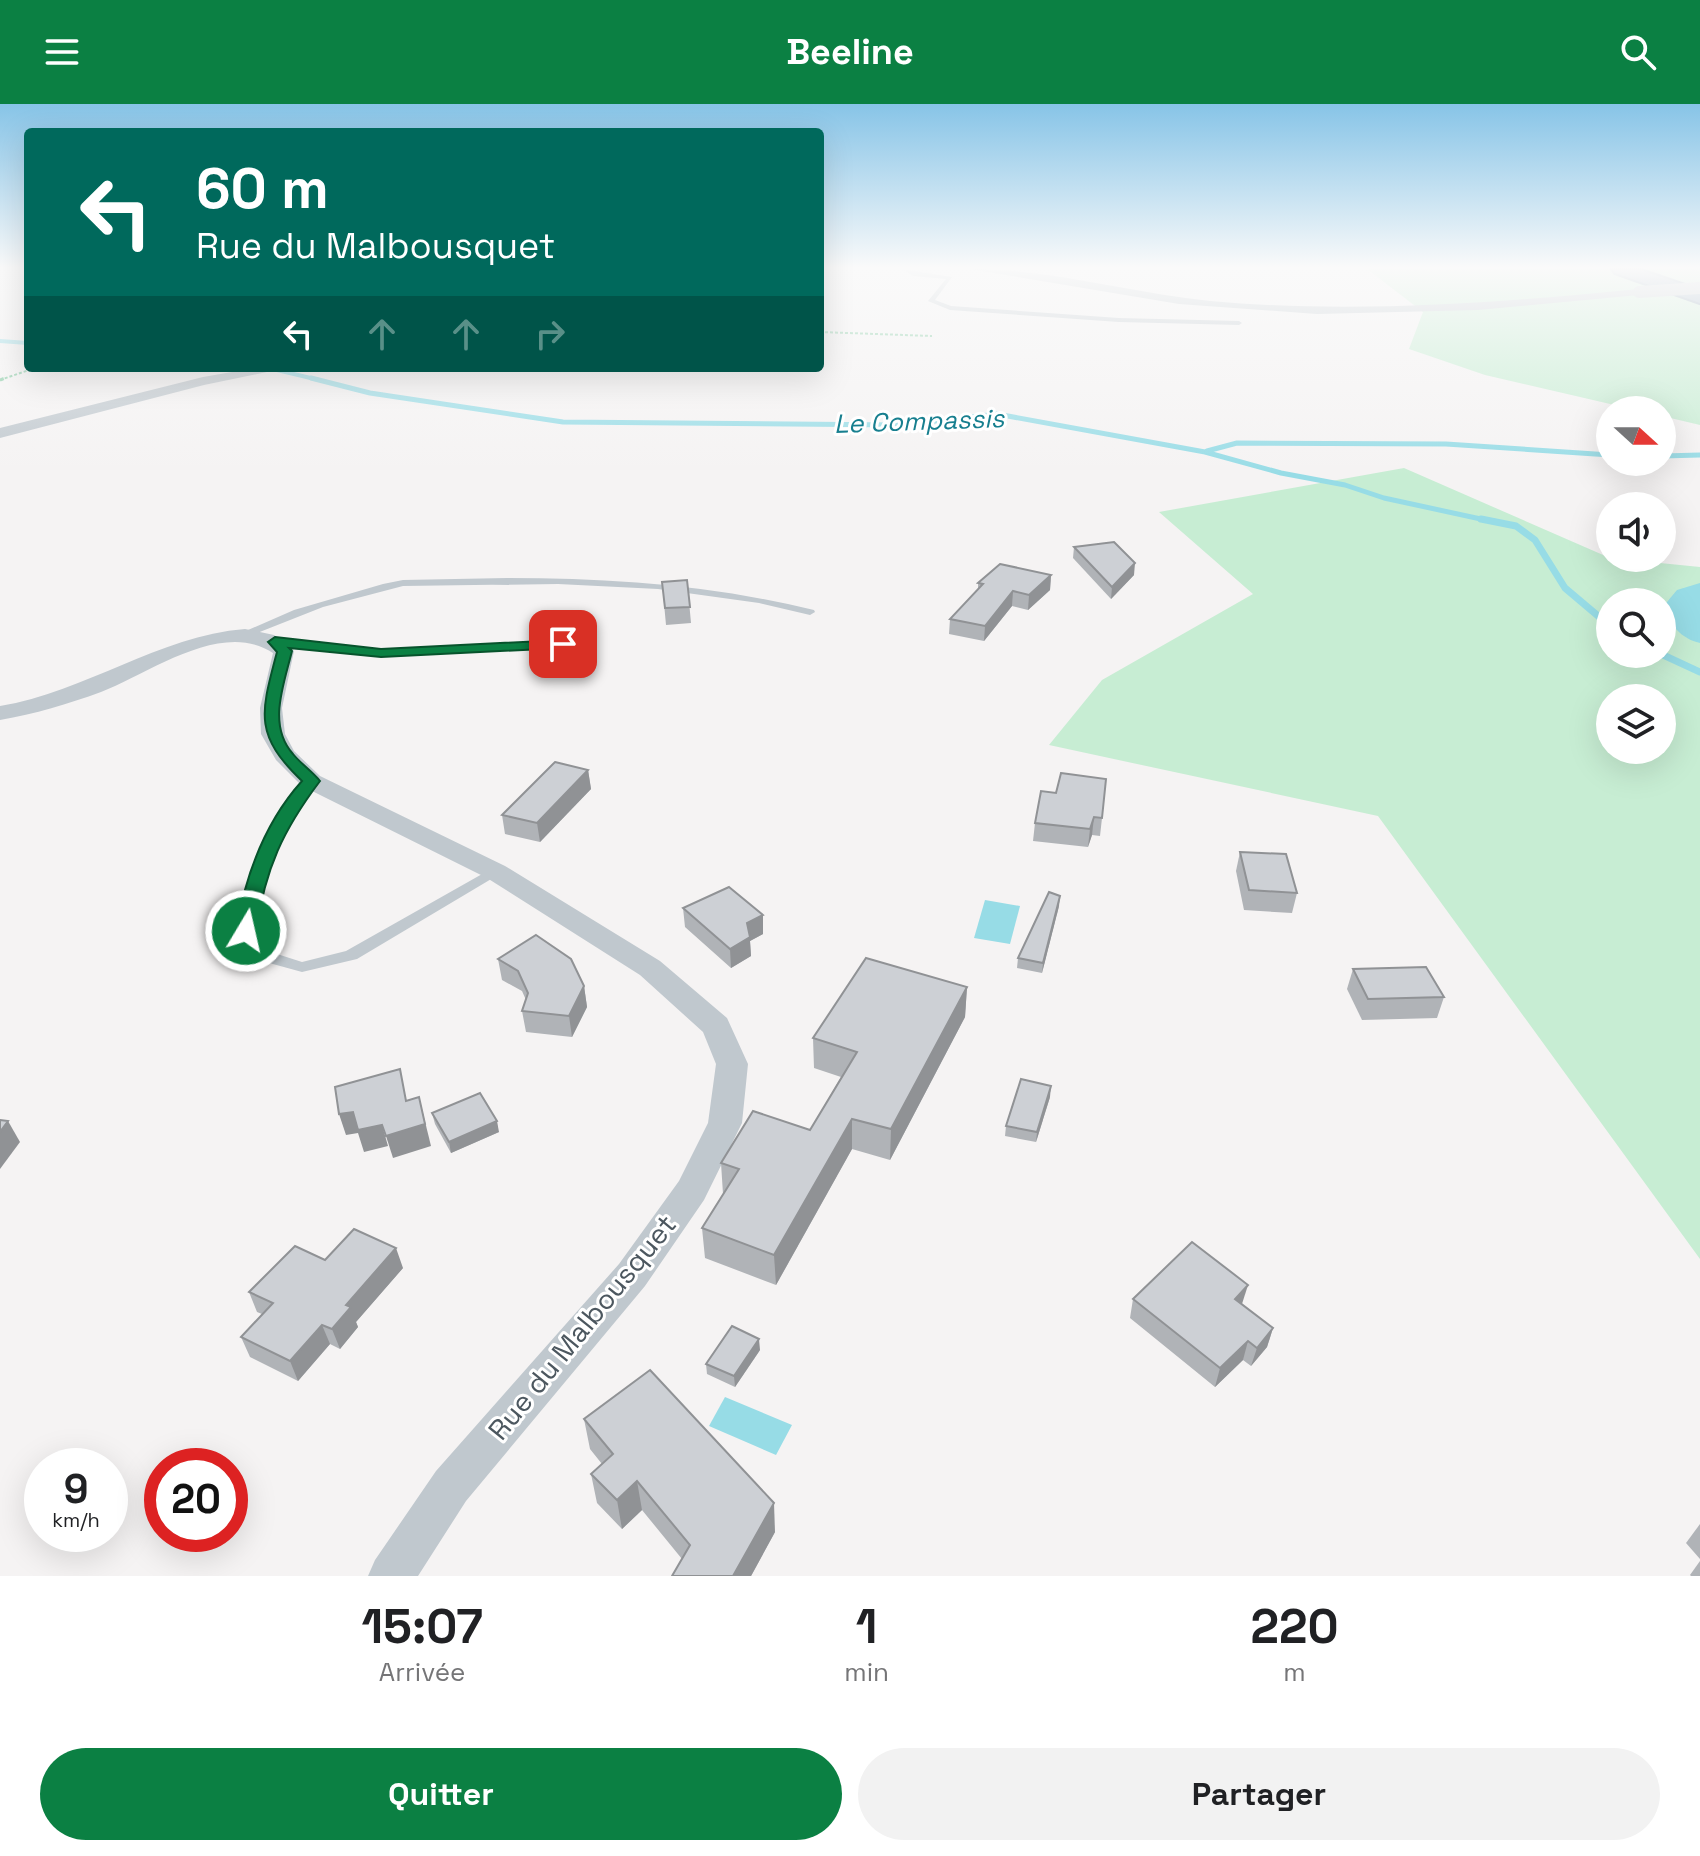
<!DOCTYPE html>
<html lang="fr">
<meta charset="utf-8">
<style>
:root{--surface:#fff;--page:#f2f2f2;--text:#202124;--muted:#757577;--accent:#0b8043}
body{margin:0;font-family:"Space Grotesk",sans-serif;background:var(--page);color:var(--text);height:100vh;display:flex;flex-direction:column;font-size:30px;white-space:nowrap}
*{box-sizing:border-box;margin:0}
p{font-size:26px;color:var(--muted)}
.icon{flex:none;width:44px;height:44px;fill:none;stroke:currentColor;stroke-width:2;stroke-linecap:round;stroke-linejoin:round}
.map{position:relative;height:1472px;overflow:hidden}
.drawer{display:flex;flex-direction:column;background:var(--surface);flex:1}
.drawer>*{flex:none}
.hud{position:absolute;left:24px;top:24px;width:800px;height:244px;border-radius:8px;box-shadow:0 8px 32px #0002;background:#00695c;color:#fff;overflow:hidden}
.needle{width:52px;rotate:111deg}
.controls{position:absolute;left:1596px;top:292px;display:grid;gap:16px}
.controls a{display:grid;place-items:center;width:80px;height:80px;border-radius:50%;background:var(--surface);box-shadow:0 8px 32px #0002;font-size:40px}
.speed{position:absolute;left:24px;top:1344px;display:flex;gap:16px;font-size:40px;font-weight:700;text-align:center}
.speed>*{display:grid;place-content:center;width:104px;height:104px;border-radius:50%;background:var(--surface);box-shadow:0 8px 32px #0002;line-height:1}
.speed small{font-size:20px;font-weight:400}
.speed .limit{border:12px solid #d22;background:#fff;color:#111}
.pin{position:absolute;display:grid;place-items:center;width:68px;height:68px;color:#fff;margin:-34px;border-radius:16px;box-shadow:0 4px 12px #0006}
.me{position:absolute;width:88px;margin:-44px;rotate:9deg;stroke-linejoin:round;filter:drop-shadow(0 0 6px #0008)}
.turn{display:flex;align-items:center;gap:28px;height:168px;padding:0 40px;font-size:36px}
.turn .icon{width:104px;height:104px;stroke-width:2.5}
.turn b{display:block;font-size:56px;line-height:68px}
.lanes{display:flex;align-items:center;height:76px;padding:0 40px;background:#0003;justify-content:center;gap:40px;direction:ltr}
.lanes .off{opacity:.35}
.eta{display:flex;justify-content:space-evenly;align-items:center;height:136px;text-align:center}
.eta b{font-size:48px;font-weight:800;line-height:56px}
.action{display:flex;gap:16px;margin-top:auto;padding:16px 40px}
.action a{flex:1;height:92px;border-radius:48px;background:var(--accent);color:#fff;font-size:32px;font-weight:800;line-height:92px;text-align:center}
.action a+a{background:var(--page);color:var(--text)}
header{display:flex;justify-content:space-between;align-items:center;height:104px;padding:0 40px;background:var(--accent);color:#fff;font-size:36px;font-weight:800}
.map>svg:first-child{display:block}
.green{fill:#c7edd3;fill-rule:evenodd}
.water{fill:#97dce6}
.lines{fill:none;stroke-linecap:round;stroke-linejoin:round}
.stream-far2{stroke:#97dce6;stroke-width:4}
.stream-far1{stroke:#97dce6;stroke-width:5}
.stream{stroke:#97dce6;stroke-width:7}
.highway-casing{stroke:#7a94a9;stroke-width:4}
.path-far1{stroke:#81c9a0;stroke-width:2;stroke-dasharray:3 2;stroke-linecap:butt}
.path{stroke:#81c9a0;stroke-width:3;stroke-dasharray:4 2;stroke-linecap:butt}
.lane{fill:#c0c8ce;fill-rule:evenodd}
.street{fill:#c0c8ce;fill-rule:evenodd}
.highway{fill:#8fa8bd;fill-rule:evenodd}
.street-bridge{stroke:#c0c8ce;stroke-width:12}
.wall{fill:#b0b3b7}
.shaded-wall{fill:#909295}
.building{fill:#cdd0d5;stroke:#909295;stroke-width:2}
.route{fill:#0b8043;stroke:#07532c;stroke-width:2}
.labels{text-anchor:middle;stroke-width:6;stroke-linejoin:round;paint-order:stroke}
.far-water-label{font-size:26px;font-style:italic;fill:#177f8f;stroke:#fff}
.street-label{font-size:28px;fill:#4c575f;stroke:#fff}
</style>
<header><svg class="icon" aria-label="menu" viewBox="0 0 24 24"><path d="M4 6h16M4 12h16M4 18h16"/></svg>Beeline<svg class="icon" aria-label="search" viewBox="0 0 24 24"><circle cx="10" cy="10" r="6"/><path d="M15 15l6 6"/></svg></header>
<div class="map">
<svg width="1700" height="1472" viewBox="0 0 1700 1472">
<rect width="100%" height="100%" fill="#f5f3f3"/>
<g class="green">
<path d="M1367,165H1700V321L1662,312V306H1636L1485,271L1409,245L1423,208Z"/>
<path d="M1404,364L1610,454L1700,463V1155L1378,712L1049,641L1102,576L1253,490L1159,408ZM1610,498H1662V550H1610ZM1610,594H1662V646H1610Z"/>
</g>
<g class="water">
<path d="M1700,479V539C1681,535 1670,520 1662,504L1677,486Z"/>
<path d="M985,796L1020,802L1010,840L974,834Z"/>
<path d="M725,1293L792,1321L776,1351L709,1322Z"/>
</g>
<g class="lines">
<g class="stream-far2">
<path d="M0,237L28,239"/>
<path d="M277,266L319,276"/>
</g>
<g class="stream-far1">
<path d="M311,274L370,289L563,318L901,321L997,310L1205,348L1281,369L1345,381L1384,394L1490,417"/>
<path d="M1207,347L1237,339L1446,340L1610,351"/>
<path d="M1662,352L1700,351"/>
</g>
<g class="stream">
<path d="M1481,415L1516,422L1535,436L1565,484L1610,522"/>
<path d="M1661,550L1700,568"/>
</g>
<defs>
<path id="highway" d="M1612,165H1638L1700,186V199L1615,169Z"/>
</defs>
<use href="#highway" class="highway-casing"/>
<g class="path-far1">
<path d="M820,228L932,232"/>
<path d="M0,276L35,264"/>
</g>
<path class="path" d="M0,276L5,274"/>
<g class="lane">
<path d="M902,165L952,173L935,196L951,202L1119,214L1239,217L1242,219L1239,221L1119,218L950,206L928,197L946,175L913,172Z"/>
<path d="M507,474C611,474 712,481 814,506L815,508L810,511L759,499L658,485L558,480L403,482L323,503L242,535H234L232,533L294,506L383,480L403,476Z"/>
<path d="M275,535L381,546L563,537L569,540L563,543L381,552L271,540V536Z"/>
<path d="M311,673L318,677C281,727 265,765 254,826L274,849L302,858L346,847L491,765L496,764L503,768L357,855L302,868L262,857L238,827C250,770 269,720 306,674Z"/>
</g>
<g class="street">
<path d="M970,165C1050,165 1130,189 1210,197C1353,210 1496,199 1639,185L1645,188L1639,191L1478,206L1317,210L1179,200Z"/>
<path d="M255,264H286L204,281L0,334V324L203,273Z"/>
<path d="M245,525L274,531L294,547L282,604L285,630L294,647L320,672L505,762L660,857L727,914L748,960L742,1019L704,1096L645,1182L466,1397L418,1472H368L375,1456L436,1367L619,1160L679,1077L708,1019L716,960L703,928L640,871L487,774L302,682L276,656L261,630L260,604L273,549C222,515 150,569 101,588C68,600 35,610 0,616V602C86,588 158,532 245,525Z"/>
</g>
<use href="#highway" class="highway"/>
<path class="street-bridge" d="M1639,188L1700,184"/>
</g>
<g class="wall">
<path d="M1074,443L1134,471L1111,495L1073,454Z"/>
<path d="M1051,471L1050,486L1028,506L1012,502L984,537L949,530L950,515L978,485V479Z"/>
<path d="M687,476L691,519L666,521L662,478Z"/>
<path d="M588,666L591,685L540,738L505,730L502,711Z"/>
<path d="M1041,687L1102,714L1100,732L1092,731L1088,743L1033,737L1035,719Z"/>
<path d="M1240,748L1297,789L1292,809L1244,806L1236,767Z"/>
<path d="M1059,802L1042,869L1017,864L1018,854Z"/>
<path d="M683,804L763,830L750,837L751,852L731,864L685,823Z"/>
<path d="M498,855L584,882L587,903L572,933L526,928L522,907L526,896L522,887L502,876Z"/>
<path d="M1353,865L1444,893L1437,914L1362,916L1347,885Z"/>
<path d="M967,883L965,913L890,1056L852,1045L776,1181L705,1154L702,1124L723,1090L721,1059L810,1026L841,973L814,964L813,934Z"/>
<path d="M1050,993L1036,1038L1005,1032L1006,1022Z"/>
<path d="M432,1009L499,1028L451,1049L435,1020Z"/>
<path d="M325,1156L403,1164L356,1218L358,1223L340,1245L330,1240L298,1277L250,1253L241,1233L262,1210L257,1208L249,1188Z"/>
<path d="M1133,1195L1242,1200L1273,1224L1267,1243L1251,1262L1243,1256L1215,1283L1130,1214Z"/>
<path d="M760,1246L735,1283L707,1270L706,1260Z"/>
<path d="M584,1315L775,1428L751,1472H672L682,1455L642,1406L622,1425L597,1399L591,1370L602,1360L590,1345Z"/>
<path d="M1700,1420V1455L1686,1439Z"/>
<path d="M1700,1457V1472H1691L1690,1471Z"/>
</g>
<g class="shaded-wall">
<path d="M1135,459L1134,471L1111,495L1112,483Z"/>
<path d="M1051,471L1050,486L1028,506L1029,491Z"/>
<path d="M1013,487L1012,502L984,537L985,522Z"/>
<path d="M588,666L591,685L540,738L537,719Z"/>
<path d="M1094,713L1092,731L1088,743L1090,725Z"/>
<path d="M1060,792L1059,802L1042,869L1043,859Z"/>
<path d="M763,811V830L750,837L751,852L731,864L730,845L747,819Z"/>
<path d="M584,882L587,903L572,933L569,912Z"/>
<path d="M967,883L965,913L890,1056L891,1025Z"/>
<path d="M1051,982L1050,993L1036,1038L1037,1028Z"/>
<path d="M419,993L431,1042L393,1054L386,1032Z"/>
<path d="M353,1008L382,1021L388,1042L364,1048L358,1029L346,1031L339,1010Z"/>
<path d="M852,1015V1045L776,1181L774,1151Z"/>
<path d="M8,1017L20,1038L0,1065V1028Z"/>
<path d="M497,1017L499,1028L451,1049L449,1038Z"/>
<path d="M396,1144L403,1164L356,1218L358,1223L340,1245L332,1225L346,1201Z"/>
<path d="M1248,1181L1242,1200L1235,1195Z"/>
<path d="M322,1221L330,1240L298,1277L290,1257Z"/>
<path d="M1273,1224L1267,1243L1251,1262L1257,1244Z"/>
<path d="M759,1235L760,1246L735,1283L734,1272Z"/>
<path d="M1248,1237L1243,1256L1215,1283L1220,1264Z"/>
<path d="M637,1377L642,1406L622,1425L617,1396Z"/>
<path d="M774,1399L775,1428L751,1472H733Z"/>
</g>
<g class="building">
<path d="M1114,438L1135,459L1112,483L1074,443Z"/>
<path d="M1000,460L1051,471L1029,491L1013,487L985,522L950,515L983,480L978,479Z"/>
<path d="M687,476L690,503L665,504L662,478Z"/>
<path d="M555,658L588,666L537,719L502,711Z"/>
<path d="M1061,669L1106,675L1102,714L1094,713L1090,725L1035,719L1041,687L1056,689Z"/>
<path d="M1240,748L1286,750L1297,789L1249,786Z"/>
<path d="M729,783L763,811L747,819L750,833L730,845L683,804Z"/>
<path d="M1049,788L1060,792L1043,859L1018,854Z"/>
<path d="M536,831L571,855L584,882L569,912L522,907L528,889L518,867L498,855Z"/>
<path d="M866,854L967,883L891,1025L852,1015L774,1151L702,1124L739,1065L721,1059L753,1007L810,1026L857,948L813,934Z"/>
<path d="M1426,863L1444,893L1368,895L1353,865Z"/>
<path d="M400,965L406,997L419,993L425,1020L386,1032L382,1021L358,1026L353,1008L339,1010L335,983Z"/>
<path d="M1021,975L1051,982L1037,1028L1006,1022Z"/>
<path d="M480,989L497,1017L449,1038L432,1009Z"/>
<path d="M0,1016L8,1017L0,1028Z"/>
<path d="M354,1125L396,1144L346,1201L351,1203L332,1225L322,1221L290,1257L241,1233L273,1199L249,1188L295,1142L325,1156Z"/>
<path d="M1192,1138L1248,1181L1235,1195L1273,1224L1257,1244L1248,1237L1220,1264L1133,1195Z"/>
<path d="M732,1222L759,1235L734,1272L706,1260Z"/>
<path d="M650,1266L774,1399L733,1472H672L690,1441L637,1377L617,1396L591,1370L613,1350L584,1315Z"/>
</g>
<linearGradient id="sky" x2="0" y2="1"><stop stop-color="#87c4e7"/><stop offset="0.44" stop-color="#fafafa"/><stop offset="1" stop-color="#fafafa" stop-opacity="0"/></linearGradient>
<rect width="1700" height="371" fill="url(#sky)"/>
<path class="route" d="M275,533L381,545L563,536L570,540L563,544L381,553L289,544L292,547C284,580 267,621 293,650C301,660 312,667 320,677C283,726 265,765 256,827L246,833L236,827C245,773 265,718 302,677C253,630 261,609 277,548L268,538Z"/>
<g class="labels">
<g class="far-water-label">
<text transform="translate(919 317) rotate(-2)" y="9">Le Compassis</text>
</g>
<g class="street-label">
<text transform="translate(582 1223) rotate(-51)" y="10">Rue du Malbousquet</text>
</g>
</g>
</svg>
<div class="controls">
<a><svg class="needle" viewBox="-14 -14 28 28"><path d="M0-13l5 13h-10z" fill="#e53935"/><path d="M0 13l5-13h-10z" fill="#757577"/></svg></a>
<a><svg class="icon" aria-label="sound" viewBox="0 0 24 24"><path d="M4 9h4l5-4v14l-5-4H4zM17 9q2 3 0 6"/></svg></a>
<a><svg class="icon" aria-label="search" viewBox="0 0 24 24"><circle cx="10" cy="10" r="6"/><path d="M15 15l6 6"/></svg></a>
<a><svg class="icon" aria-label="layers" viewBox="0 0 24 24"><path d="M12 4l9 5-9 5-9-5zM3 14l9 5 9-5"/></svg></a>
</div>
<div class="speed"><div>9<small>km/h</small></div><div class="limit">20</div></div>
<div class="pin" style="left:563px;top:540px;background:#d93025"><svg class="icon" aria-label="arrive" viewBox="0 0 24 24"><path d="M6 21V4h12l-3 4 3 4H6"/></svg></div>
<svg class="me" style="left:246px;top:827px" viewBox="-20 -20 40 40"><circle r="17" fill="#0b8043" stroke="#fff" stroke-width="3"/><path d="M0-11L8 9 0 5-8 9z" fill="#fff"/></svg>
<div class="hud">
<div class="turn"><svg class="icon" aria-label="left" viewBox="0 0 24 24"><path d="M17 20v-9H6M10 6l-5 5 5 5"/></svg><div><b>60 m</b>Rue du Malbousquet</div></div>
<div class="lanes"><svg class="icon" aria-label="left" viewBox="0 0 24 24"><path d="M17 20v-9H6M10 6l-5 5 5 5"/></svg><svg class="icon off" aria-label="ahead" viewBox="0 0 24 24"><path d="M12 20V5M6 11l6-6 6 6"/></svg><svg class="icon off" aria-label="ahead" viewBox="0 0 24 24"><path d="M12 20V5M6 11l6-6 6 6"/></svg><svg class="icon off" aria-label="right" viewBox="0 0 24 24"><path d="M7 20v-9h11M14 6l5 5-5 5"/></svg></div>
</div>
</div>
<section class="drawer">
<div class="eta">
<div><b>15:07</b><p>Arrivée</p></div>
<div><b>1</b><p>min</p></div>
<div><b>220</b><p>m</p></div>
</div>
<div class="action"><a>Quitter</a><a>Partager</a></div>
</section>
